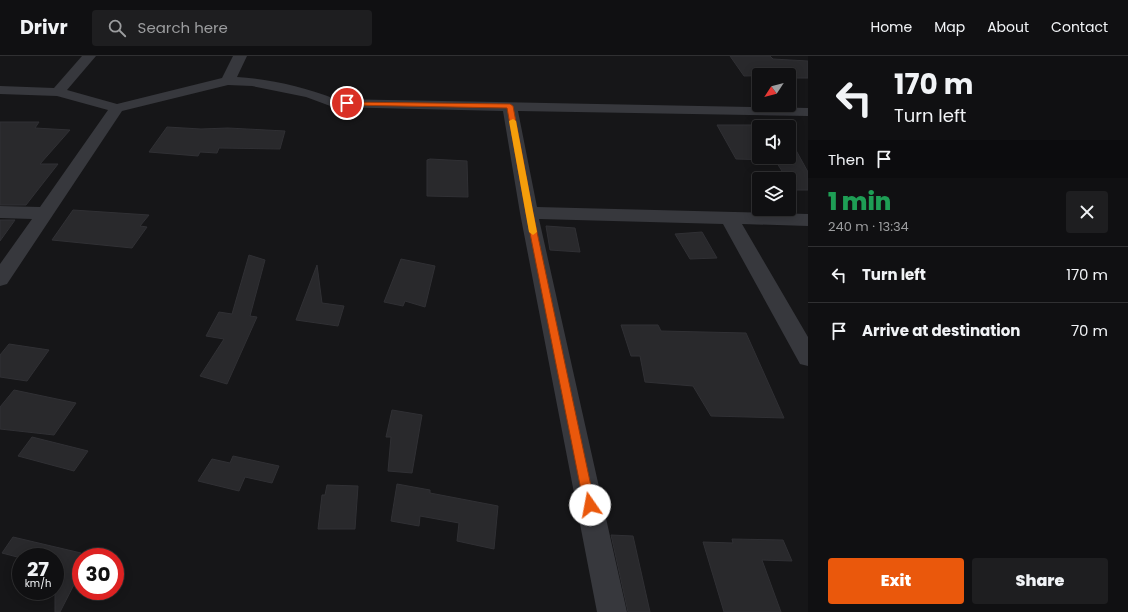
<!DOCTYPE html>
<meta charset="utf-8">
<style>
:root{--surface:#101012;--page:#1e1e20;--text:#f1f3f6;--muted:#9c9d9f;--line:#303032;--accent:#ea580c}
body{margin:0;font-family:Poppins,sans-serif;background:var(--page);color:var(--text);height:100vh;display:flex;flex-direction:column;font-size:15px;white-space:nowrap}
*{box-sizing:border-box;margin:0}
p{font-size:13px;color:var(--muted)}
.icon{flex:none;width:22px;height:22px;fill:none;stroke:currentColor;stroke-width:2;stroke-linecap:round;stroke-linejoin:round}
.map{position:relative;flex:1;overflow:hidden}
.side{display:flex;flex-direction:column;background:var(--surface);width:320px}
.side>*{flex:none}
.top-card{background:#101012;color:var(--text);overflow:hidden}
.needle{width:26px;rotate:234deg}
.fabs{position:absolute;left:752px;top:12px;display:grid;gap:8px}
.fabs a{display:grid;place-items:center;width:44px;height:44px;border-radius:4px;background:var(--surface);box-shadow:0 2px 10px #0003,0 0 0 1px var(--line);font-size:20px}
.speed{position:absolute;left:12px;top:492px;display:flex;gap:8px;font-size:20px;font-weight:700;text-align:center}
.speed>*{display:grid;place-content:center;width:52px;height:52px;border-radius:50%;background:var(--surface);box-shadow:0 2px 10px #0003,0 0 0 1px var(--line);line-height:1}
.speed small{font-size:10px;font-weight:400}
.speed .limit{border:6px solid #d22;background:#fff;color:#111}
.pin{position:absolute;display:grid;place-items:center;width:34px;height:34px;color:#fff;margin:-17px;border:2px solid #fff;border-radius:50%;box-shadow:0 1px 4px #0007}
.me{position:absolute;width:44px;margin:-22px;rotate:348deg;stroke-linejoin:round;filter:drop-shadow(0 0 3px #0008)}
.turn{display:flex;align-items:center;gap:14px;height:84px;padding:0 20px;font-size:18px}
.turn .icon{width:52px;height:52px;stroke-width:2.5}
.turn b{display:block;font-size:28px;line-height:34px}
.then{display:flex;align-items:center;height:38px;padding:0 20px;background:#0003;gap:8px;font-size:15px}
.round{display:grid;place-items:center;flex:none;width:42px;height:42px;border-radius:4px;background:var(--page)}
.head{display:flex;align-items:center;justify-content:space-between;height:68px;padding:0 20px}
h1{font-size:24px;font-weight:800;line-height:30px;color:#1e9e55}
.primary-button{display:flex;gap:8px;margin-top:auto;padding:8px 20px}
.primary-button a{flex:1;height:46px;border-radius:4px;background:var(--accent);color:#fff;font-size:16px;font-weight:800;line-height:46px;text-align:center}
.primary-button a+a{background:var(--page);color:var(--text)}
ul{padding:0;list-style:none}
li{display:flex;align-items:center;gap:12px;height:56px;padding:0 20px;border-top:1px solid var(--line)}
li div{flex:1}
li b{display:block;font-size:15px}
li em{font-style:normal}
header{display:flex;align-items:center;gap:24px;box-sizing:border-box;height:56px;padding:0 20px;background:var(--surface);border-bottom:1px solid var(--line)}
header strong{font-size:19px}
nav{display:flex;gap:22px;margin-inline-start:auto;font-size:14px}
.search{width:280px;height:36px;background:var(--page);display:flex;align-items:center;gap:10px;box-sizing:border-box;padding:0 14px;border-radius:4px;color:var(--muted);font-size:15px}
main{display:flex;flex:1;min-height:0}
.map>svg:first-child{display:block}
.building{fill:#29292c;stroke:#303034}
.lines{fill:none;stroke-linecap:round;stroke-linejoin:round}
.minor{fill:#37383d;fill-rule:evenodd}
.route{fill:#ea580c;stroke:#983908}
.slow{fill:#f59e0b}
</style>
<header>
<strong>Drivr</strong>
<div class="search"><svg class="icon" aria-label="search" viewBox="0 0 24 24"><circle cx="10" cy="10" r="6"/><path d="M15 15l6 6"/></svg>Search here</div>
<nav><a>Home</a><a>Map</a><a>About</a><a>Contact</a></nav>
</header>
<main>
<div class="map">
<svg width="808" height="556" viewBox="0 0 808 556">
<rect width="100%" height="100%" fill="#161618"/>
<g class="building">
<path d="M730,0H770L773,3L808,5V22H789V19L744,20Z"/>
<path d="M0,66H39L35,72L70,74L40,108H58L26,149H0Z"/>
<path d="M717,69H751L759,79V101H789V87H792L808,116V134H794L789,123H787L775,104L736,103Z"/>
<path d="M167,71L201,73L228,72L285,75L280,93L219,92L217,97L200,96L198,100L149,96Z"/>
<path d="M430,103L467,105L468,141L427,140V104Z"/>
<path d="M73,154L149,159L140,170L147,171L132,192L52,184Z"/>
<path d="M0,164H15L0,185Z"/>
<path d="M546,170L575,172L580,196L550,194Z"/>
<path d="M702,176L717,202L690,203L675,178Z"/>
<path d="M249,199L265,204L250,260L257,261L227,328L200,320L224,283L206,280L219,256L232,258Z"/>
<path d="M401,203L435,210L425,251L405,245L403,250L384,246Z"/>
<path d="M317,209L322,247L344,250L338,270L296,264Z"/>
<path d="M621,269H658L661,275L746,277L784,362L711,360L693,330L645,326L640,300H631Z"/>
<path d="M9,288L49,294L27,325L0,321V299Z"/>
<path d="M14,334L76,347L54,379L0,373V351Z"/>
<path d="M392,354L422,359L412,417L388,415L391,381H386Z"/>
<path d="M32,381L88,395L74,415L18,400Z"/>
<path d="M233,400L279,410L272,427L245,421L239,435L198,425L212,403L230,407Z"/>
<path d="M397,428L430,434V437L498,450L494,493L457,485L459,467L420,460L419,470L391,465Z"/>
<path d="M327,429L358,430L355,473H318L322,439H325Z"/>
<path d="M611,479L633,480L650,556H628Z"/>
<path d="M13,481L81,497V515L60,556H55V501L21,502L2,497Z"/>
<path d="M732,483L783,484L792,505L762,504L781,556H724L703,486L733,487Z"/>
</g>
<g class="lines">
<path class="minor" d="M82,0H96L67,34L117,48L222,22L233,0H247L237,21C270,23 304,31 335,43L808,52V60L518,55L537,151L808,158V170L742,168L808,281V310L800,308L723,168L539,163L627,556H597L520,157L503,55L333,51L306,41L252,30L228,29L122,55L7,228L0,230V208L32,163L0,162V150L40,151L108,54L57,40L0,38V30L54,32Z"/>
</g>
<path class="route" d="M345,46L510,48L513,50L533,157L595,449L594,453L590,454L586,453L584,449L526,157L507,52L347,49L345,48Z"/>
<path class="slow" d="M513,63L516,65L537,176L533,179L529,176L509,65Z"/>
</svg>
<div class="fabs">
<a><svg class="needle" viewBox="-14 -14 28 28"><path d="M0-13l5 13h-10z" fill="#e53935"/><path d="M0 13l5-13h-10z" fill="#9c9d9f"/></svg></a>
<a><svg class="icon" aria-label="sound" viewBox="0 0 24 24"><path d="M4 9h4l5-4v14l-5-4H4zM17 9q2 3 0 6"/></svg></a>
<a><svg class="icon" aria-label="layers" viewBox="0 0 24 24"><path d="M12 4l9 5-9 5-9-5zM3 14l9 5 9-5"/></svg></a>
</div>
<div class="speed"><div>27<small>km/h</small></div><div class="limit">30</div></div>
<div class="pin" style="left:347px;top:47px;background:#d93025"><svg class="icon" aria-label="arrive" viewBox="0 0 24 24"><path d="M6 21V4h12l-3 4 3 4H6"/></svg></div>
<svg class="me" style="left:590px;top:449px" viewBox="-20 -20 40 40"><circle r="19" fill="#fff"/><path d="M0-13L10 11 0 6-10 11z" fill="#ea580c"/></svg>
</div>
<section class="side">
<div class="top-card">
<div class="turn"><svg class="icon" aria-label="left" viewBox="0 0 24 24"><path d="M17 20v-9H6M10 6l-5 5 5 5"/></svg><div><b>170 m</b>Turn left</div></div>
<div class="then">Then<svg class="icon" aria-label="arrive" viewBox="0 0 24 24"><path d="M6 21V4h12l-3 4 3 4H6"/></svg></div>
</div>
<div class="head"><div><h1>1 min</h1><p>240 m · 13:34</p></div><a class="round"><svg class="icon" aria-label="close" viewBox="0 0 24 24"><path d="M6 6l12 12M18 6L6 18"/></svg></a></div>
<ul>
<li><svg class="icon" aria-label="left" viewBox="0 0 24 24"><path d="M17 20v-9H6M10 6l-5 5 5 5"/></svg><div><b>Turn left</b></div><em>170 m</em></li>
<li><svg class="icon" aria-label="arrive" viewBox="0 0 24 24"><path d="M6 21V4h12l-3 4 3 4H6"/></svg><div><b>Arrive at destination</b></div><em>70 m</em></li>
</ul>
<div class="primary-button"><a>Exit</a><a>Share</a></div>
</section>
</main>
